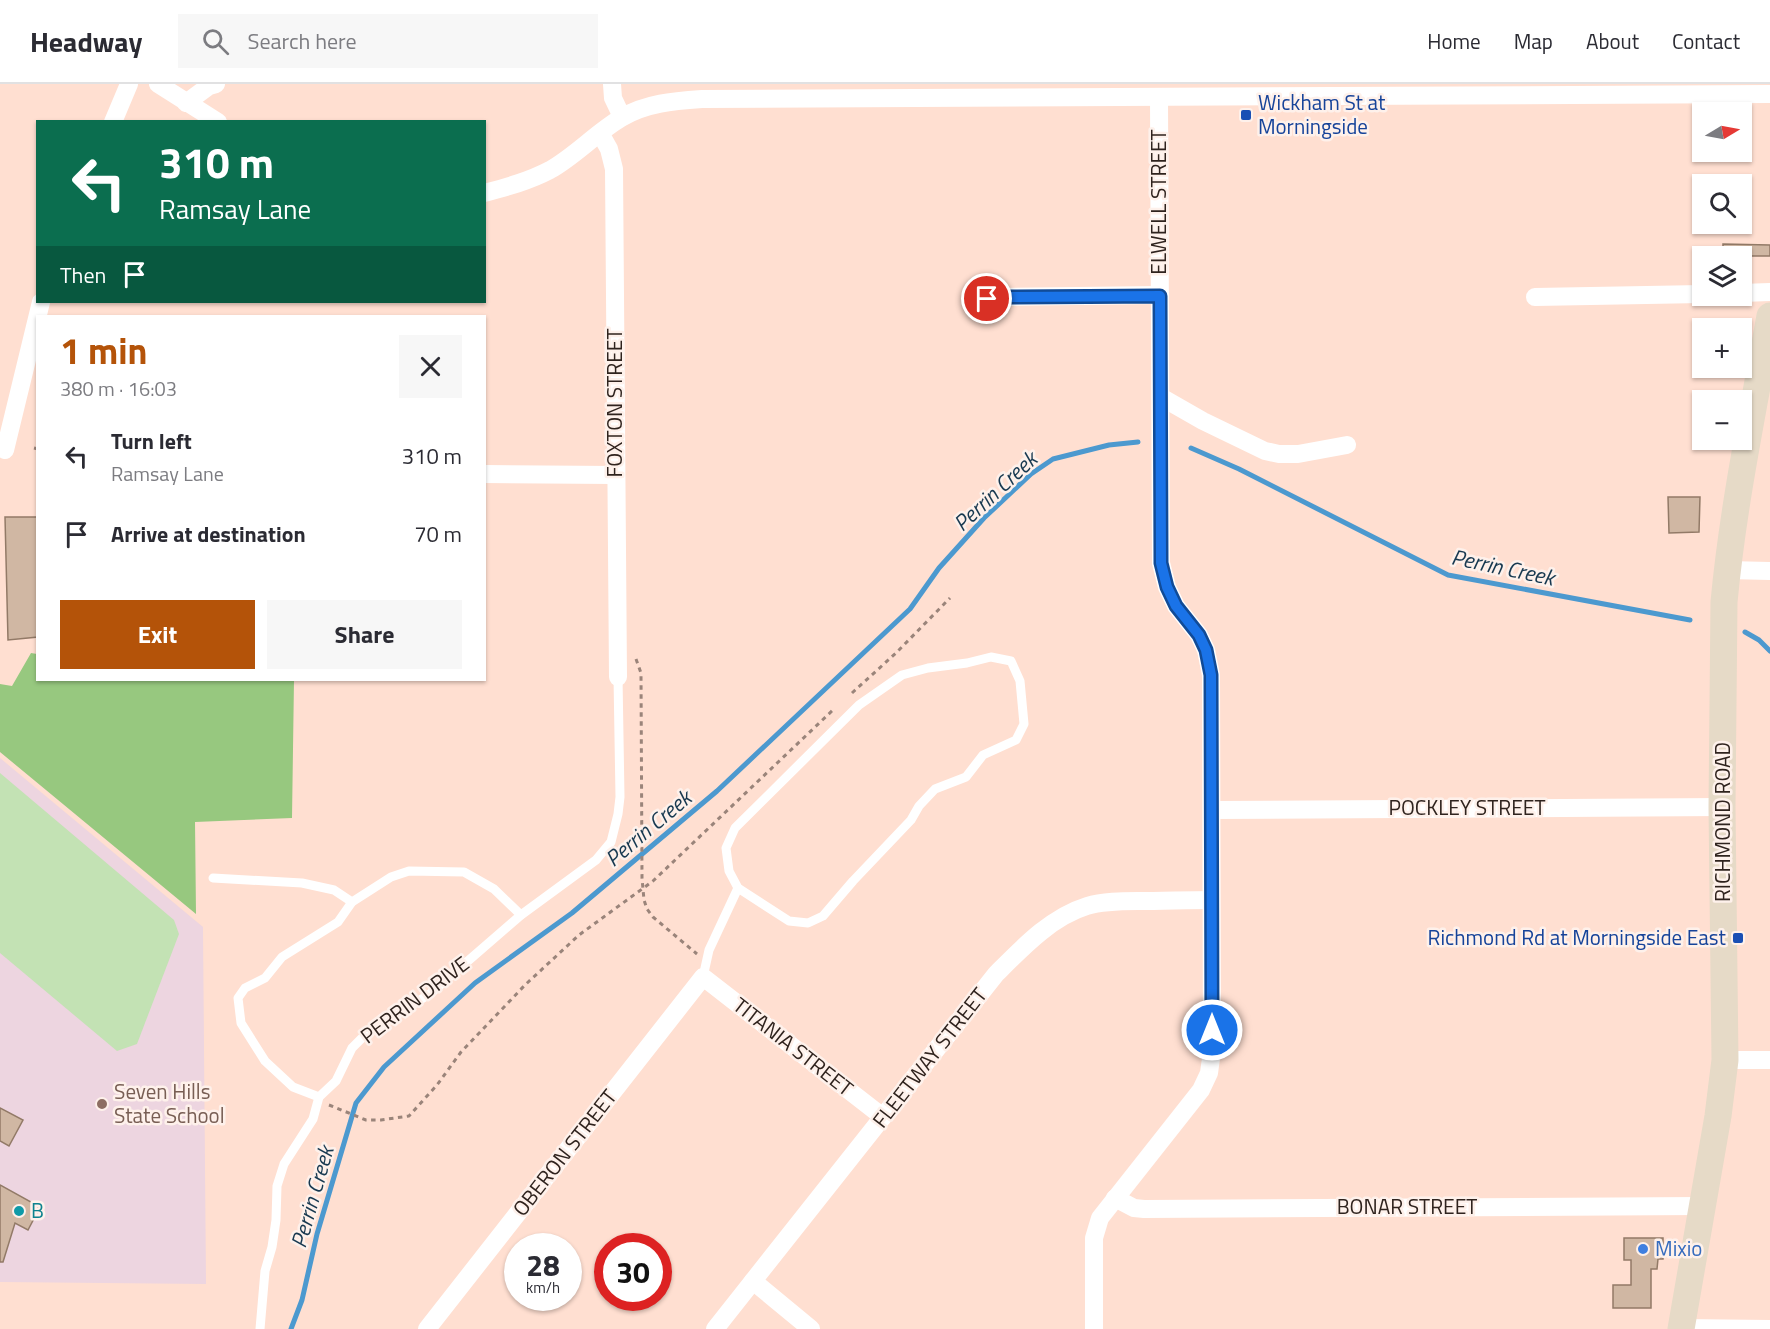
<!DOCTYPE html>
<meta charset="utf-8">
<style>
:root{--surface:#fff;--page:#f7f7f7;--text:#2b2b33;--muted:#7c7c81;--line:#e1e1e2;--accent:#b45309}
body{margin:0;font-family:"Titillium Web",sans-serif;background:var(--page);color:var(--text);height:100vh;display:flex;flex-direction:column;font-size:22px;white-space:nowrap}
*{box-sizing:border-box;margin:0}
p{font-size:20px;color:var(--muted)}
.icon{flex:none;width:33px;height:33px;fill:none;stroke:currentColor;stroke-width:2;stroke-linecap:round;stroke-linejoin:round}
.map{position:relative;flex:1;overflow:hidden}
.panel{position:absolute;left:36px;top:231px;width:450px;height:366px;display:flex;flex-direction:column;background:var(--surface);border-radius:0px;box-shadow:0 2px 4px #0004}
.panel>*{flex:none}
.banner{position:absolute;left:36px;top:36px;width:450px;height:183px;border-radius:0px;box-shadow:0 2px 4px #0004;background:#0b6e4f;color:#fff;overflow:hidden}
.needle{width:39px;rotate:80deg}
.fabs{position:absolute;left:1692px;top:18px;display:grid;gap:12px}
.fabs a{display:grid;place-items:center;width:60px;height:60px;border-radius:0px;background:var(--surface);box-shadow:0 2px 4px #0004;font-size:30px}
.speed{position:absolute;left:504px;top:1149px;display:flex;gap:12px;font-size:30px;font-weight:700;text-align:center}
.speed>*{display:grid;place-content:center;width:78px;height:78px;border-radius:50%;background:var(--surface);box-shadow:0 2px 4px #0004;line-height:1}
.speed small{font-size:15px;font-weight:400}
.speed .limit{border:9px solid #d22;background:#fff;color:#111}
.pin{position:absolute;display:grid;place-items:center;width:51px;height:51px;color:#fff;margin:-26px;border:3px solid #fff;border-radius:50%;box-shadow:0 2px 6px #0007}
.me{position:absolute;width:66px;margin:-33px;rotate:0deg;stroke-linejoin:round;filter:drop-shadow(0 0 4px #0008)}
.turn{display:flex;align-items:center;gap:21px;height:126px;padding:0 24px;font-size:27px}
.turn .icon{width:78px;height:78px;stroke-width:2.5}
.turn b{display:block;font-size:42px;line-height:51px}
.then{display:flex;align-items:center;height:57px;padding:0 24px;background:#0003;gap:12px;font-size:22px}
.round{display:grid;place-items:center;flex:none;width:63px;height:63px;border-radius:0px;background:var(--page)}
.overview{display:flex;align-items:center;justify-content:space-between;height:102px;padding:0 24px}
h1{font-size:36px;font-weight:700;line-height:45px;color:var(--accent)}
.action{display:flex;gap:12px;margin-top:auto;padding:12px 24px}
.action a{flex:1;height:69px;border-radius:0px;background:var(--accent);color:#fff;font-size:24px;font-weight:700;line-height:69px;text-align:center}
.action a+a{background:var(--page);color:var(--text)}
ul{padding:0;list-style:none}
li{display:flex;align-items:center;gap:18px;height:78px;padding:0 24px}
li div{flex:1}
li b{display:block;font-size:22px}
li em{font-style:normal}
header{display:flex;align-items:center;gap:36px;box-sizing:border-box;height:84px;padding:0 30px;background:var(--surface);border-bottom:2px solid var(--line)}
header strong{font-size:28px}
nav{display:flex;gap:33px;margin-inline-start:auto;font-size:21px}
.search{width:420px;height:54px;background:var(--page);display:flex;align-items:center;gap:15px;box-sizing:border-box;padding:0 21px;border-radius:0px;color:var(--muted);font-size:22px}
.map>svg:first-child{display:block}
.education{fill:#edd5e0}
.green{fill:#c3e2b4}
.forest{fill:#97c87f}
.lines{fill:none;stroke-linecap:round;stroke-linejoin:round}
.stream{stroke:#4c99cf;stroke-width:5}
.building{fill:#d0b7a3;stroke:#927a67;stroke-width:1.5}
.path{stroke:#9a847a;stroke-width:3;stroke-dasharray:4.5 4.5;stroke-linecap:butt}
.lane{stroke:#fff;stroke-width:9}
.street{stroke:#fff;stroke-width:18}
.secondary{stroke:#e6dac7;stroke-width:27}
.route-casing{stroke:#114b97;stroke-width:15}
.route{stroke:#1a73e8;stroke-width:10}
.transit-dot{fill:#1a4fb4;stroke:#fef1eb;stroke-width:2}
.education-dot{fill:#8d6e63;stroke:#fef1eb;stroke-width:2}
.culture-dot{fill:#0f9aa8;stroke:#fef1eb;stroke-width:2}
.shop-dot{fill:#3f7fe0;stroke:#fef1eb;stroke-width:2}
.labels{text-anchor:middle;stroke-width:5;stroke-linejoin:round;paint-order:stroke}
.transit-label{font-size:21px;fill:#164399;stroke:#fef1eb;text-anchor:start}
.street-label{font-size:21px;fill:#2f231e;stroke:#fef1eb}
.education-label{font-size:21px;fill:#785e54;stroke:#fef1eb;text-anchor:start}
.culture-label{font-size:21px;fill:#0d838f;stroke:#fef1eb;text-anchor:start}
.shop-label{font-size:21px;fill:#366cbe;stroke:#fef1eb;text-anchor:start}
.water-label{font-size:22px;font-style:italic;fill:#183950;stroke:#fef1eb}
</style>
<header>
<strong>Headway</strong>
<div class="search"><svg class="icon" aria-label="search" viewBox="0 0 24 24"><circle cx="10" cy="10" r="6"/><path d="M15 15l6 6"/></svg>Search here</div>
<nav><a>Home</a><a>Map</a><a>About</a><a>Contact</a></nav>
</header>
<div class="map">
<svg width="1770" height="1245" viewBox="0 0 1770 1245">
<rect width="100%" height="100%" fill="#ffdfd1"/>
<path class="education" d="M0,674L203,843L206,1200L0,1198Z"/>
<path class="green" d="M0,689L174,836L179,850L137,960L117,967L0,869Z"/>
<path class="forest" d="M31,569L37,570L38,596H294L292,734L195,738L196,830L0,668V600L12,602Z"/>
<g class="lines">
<g class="stream">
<path d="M1191,364L1239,385L1448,491L1690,536"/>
<path d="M1745,548L1759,556L1770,567"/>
<path d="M291,1245L302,1216L317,1150L356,1019L384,983L475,899L572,829L717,707L910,525L939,484L984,434L1031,390L1053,375L1109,361L1138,358"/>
</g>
</g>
<g class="building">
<path d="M1723,160L1770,161V172H1723Z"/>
<path d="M1668,413H1700L1699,448L1669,449Z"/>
<path d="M5,433H38V553L8,556Z"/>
<path d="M0,1024L23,1036L9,1062L0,1057Z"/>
<path d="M0,1101L40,1123L28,1146L15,1139L3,1178H0Z"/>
<path d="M1624,1154H1663V1175H1658L1657,1185H1651V1224H1613V1201H1631V1176H1624Z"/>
</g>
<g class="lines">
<g class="path">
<path d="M34,364L38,365"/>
<path d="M636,575L641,589L642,794L644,816L647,825L653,833L697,870"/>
<path d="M852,609L896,569L950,514"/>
<path d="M329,1021L366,1036H381L409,1032L437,1001L461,968L525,901L579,851L653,797L834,625"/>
</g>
<g class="lane">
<path d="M991,573L1011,577L1020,597L1024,640L1016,656L983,671L966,693L935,705L919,722L911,736L853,797L823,832L808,839L789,837L738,804L729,787L726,764L735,744L859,621L902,591L928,584L967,579Z"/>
<path d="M213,794L302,799L334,806L352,818"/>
<path d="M703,893L709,866L738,804"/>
<path d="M319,1013L293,1003L265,977L241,939L238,914L245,904L265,894L282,873L338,838L352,818L391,793L409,787L464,788L494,805L521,831"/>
<path d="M260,1245L265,1187L272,1163L276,1136L277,1102L284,1080L313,1035L319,1013L336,997L352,964L364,952L431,909L521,831L596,776L611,758L618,730L620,713L618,593"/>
</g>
<g class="street">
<path d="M158,0L218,38"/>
<path d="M612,0L613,14L622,33"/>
<path d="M186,19L209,2L216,0"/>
<path d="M113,38L129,0"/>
<path d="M600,49L609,65L614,85L618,593"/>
<path d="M484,109C507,103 529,97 550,86C575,72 596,49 621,34C646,19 674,17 702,15L1770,10"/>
<path d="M1742,209L1770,208"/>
<path d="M1535,213L1702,210"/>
<path d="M975,217L999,213L1160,211"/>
<path d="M1161,313L1203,337L1265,367L1279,370H1298L1347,361"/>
<path d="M5,366L41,218"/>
<path d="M484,390L615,391"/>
<path d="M1727,486L1770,487"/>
<path d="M1212,726L1722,723"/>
<path d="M1725,976H1770"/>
<path d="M1115,1114L1134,1124L1144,1125L1702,1122"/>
<path d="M753,1197L811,1245"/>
<path d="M1681,1244L1770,1245"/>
<path d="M427,1245L703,893L883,1033"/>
<path d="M715,1245L996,890C1022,864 1051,833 1087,822C1103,817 1122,817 1138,817C1162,817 1187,816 1211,816"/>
<path d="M1094,1245V1154L1100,1134L1201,1006L1209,989L1212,967L1211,591L1206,566L1199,551L1176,522L1167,503L1161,479L1159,13"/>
</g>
<path class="secondary" d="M1681,1245L1718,1032L1725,976L1722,723L1724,518C1733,422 1753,327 1770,232"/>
</g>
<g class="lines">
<defs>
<path id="route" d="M987,215L999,213L1160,212L1161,479L1167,503L1176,522L1199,551L1206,566L1211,591L1212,946"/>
</defs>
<use href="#route" class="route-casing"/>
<use href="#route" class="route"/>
</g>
<g class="transit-dot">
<rect x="1240" y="25" width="12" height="12" rx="3"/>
<rect x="1732" y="848" width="12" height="12" rx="3"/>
</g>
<circle class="education-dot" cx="102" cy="1020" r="6"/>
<circle class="culture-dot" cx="19" cy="1127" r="6"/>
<circle class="shop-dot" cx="1643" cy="1165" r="6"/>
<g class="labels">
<g class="transit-label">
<text x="1258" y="26">Wickham St at<tspan x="1258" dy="24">Morningside</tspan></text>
<text x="1726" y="861" text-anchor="end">Richmond Rd at Morningside East</text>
</g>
<g class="street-label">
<text transform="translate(1159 118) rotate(-90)" y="7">ELWELL STREET</text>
<text transform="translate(615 319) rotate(-90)" y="7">FOXTON STREET</text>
<text x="1467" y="731">POCKLEY STREET</text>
<text transform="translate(1723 738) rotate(-90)" y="7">RICHMOND ROAD</text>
<text transform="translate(415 916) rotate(-37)" y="7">PERRIN DRIVE</text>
<text transform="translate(793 963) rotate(38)" y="7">TITANIA STREET</text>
<text transform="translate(930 974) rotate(-52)" y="7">FLEETWAY STREET</text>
<text transform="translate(565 1069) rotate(-52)" y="7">OBERON STREET</text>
<text x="1407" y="1130">BONAR STREET</text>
</g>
<g class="education-label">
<text x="114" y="1015">Seven Hills<tspan x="114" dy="24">State School</tspan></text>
</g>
<g class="culture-label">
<text x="31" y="1134">B</text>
</g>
<g class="shop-label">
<text x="1655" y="1172">Mixio</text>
</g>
<g class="water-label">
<text transform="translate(995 407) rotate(-43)" y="8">Perrin Creek</text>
<text transform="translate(1503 483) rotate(12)" y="8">Perrin Creek</text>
<text transform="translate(648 744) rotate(-40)" y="8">Perrin Creek</text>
<text transform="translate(312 1113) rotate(-74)" y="8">Perrin Creek</text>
</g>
</g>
</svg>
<div class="fabs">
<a><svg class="needle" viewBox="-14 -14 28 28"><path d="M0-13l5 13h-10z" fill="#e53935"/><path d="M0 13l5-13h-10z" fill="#7c7c81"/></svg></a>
<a><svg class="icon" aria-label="search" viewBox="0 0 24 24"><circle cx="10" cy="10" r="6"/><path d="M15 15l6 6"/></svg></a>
<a><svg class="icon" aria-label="layers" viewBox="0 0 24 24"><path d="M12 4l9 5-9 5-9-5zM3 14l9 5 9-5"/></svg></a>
<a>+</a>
<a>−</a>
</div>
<div class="speed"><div>28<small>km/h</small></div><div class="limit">30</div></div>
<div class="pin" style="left:987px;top:215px;background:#d93025"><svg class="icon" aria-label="arrive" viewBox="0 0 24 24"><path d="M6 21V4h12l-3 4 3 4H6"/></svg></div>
<svg class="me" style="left:1212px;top:946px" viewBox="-20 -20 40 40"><circle r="17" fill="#1a73e8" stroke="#fff" stroke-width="3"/><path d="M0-11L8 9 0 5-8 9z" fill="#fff"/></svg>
<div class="banner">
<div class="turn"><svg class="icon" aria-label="left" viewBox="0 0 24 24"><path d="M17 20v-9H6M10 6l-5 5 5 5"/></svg><div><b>310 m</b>Ramsay Lane</div></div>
<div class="then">Then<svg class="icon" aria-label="arrive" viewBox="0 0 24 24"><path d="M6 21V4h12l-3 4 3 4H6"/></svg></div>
</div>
<section class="panel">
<div class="overview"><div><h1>1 min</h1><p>380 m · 16:03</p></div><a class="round"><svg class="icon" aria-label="close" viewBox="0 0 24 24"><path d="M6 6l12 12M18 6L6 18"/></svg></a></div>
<ul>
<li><svg class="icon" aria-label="left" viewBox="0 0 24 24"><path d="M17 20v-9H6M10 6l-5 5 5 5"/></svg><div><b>Turn left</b><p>Ramsay Lane</p></div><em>310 m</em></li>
<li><svg class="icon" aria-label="arrive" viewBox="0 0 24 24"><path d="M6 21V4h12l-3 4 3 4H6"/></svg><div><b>Arrive at destination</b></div><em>70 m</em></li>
</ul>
<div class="action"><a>Exit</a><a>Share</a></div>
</section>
</div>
